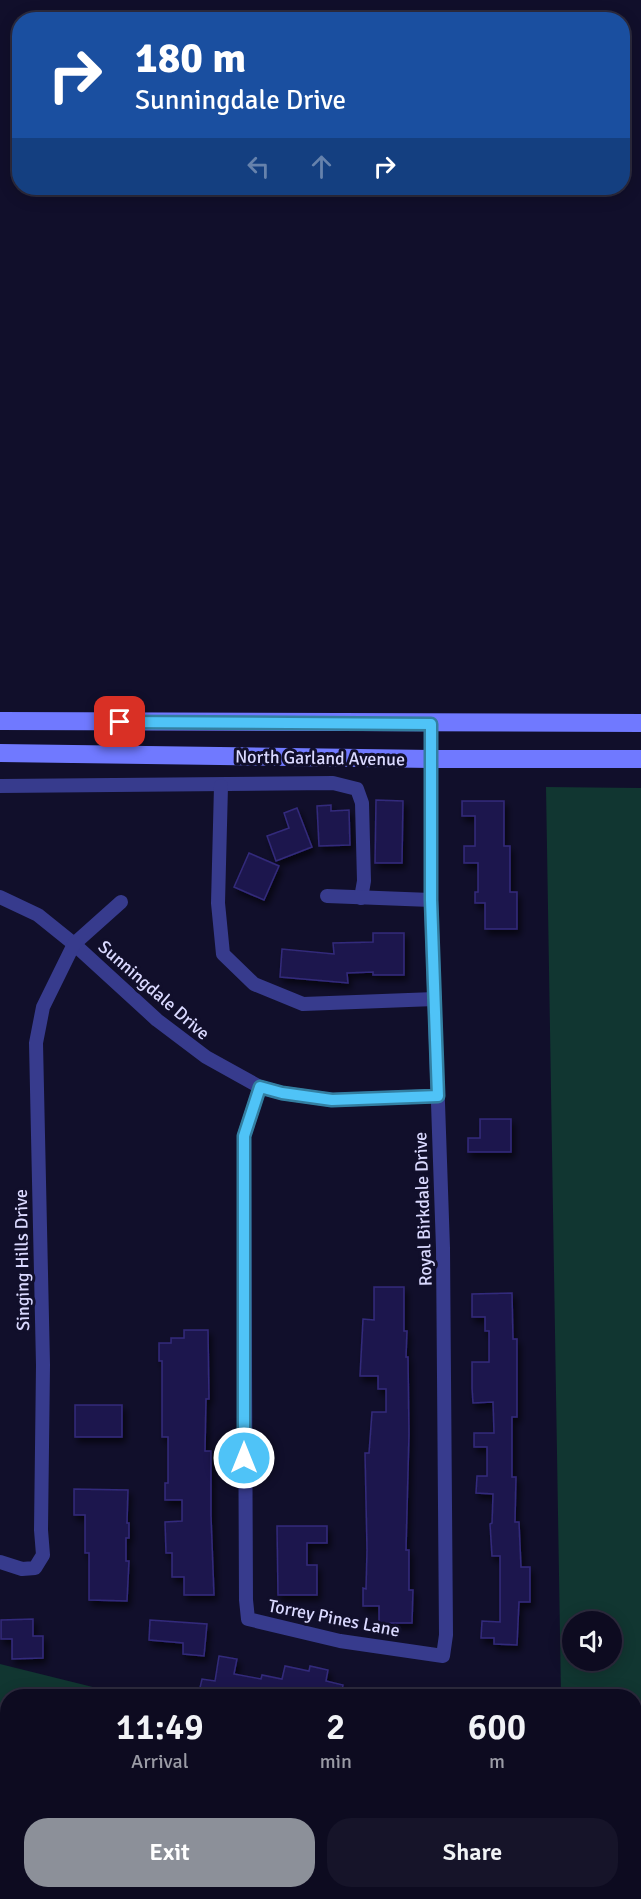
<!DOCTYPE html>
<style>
:root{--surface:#0d0b20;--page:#161429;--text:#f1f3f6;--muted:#9a9ba5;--line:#2d2b3e;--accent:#8c9099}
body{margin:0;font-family:Signika,sans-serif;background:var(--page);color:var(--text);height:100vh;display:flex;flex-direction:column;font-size:22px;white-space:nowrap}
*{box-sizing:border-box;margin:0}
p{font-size:20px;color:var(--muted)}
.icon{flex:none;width:33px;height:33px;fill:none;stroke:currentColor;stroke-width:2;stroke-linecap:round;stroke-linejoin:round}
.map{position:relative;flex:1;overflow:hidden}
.panel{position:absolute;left:0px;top:1689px;width:642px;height:210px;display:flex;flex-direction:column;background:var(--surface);border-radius:24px 24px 0 0;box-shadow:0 3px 15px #0003,0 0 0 2px var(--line)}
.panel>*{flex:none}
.guide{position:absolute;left:12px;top:12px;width:618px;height:183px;border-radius:24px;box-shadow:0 3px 15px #0003,0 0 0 2px var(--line);background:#1a4fa0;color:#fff;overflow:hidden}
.buttons{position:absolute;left:562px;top:1611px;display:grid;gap:12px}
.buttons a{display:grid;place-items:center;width:60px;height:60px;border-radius:50%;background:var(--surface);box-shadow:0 3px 15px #0003,0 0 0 2px var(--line);font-size:30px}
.pin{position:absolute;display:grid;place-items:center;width:51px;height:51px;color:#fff;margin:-26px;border-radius:12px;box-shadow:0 3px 9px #0006}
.me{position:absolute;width:66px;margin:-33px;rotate:0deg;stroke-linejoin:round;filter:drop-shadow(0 0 4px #0008)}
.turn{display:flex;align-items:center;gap:21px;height:126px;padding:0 24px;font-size:27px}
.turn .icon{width:78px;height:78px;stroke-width:2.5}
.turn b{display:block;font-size:42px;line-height:51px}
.lanes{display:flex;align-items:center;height:57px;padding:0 24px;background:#0003;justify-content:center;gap:30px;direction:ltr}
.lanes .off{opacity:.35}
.eta{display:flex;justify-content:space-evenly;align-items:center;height:102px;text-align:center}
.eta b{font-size:36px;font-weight:600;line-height:42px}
.primary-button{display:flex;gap:12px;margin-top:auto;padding:12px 24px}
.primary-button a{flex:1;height:69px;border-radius:24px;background:var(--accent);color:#fff;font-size:24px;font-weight:600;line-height:69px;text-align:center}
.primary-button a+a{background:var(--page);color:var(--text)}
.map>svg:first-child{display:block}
.green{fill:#113631;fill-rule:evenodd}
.building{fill:#1f194e;stroke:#332a7b;stroke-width:1.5;filter:url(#shadow)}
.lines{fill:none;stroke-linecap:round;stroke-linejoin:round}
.street{stroke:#373b8d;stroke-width:14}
.secondary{stroke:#7079ff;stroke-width:18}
.route-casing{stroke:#337fa1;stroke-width:15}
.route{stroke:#4fc3f7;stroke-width:10}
.labels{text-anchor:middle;stroke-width:6;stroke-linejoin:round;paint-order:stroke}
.street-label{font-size:18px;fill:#dad9ff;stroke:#110f2b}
</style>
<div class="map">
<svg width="641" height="1899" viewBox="0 0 641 1899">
<defs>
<filter id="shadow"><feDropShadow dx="3" dy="5" stdDeviation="3" flood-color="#0009"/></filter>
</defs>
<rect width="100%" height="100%" fill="#110f2b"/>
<path class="green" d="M546,787L641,788V1899H0V1664L129,1696H8V1892H634V1696H561ZM573,1622H612V1660H573Z"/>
<g class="building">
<path d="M376,800L403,801L402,863H375Z"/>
<path d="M462,801H504V846H510V892H517V929H485V903H475V892H478V863H464V846H475V816H462Z"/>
<path d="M331,805V811L349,810L350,845L319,846L317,806Z"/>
<path d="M297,808L312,847L276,861L267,836L289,828L284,813Z"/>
<path d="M249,853L279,866L264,900L234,887Z"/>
<path d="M373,933H404V975H373V972L347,973L348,983L280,977L282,949L334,954L333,943L373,942Z"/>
<path d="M480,1119H511V1152H468V1138H480Z"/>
<path d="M374,1287H404V1331H407L406,1357H408L409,1434L406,1550H409V1590H413L412,1623H379V1606H363V1588L366,1589L367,1550L365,1453H369L372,1412H386V1389H378V1376H360L363,1319L374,1320Z"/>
<path d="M512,1293L513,1339H517V1417H512V1477H516L515,1522H519L521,1567H530V1602H519L517,1645L494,1644V1638H481L482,1621L500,1622V1556H492L490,1524L492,1523L493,1494L476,1493L477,1476H487V1447H474V1433H494L493,1402L473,1403L472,1388V1362H489V1331H485V1317H472V1294Z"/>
<path d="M184,1330H208L209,1399H206L205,1451H211V1516L214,1595H184V1577H172V1553H166L165,1522L182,1521V1500H165V1483H168V1437H162V1361H159V1343H171V1338H184Z"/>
<rect x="75" y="1405" width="47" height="32"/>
<path d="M74,1489L128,1490L127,1523H129V1538H126V1561H129L127,1601L89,1600V1553H85V1515H74Z"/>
<path d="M277,1526H327V1543H307V1565H317V1595H278Z"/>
<path d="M33,1619V1636H43V1658L12,1659V1639H1V1620Z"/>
<path d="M150,1620L207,1624L204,1656L183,1654V1643L149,1640Z"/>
<path d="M219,1656L237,1659L234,1674L261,1679L262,1675L282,1679L285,1666L309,1671L310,1666L328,1670L326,1681L343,1685L341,1696H198L202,1679L215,1681Z"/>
</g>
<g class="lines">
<g class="street">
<path d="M0,786L333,783L357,789L362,803L364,881L361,898"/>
<path d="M221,786L218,903L223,954L254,984L303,1004L435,999"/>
<path d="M327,896L431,900"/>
<path d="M0,897L38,915L74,944L157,1020L206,1057L260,1087L282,1093L332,1100L438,1096"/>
<path d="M260,1087L244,1136L246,1600L248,1619L340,1641L443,1656L446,1635L443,1248L431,900V724"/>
<path d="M0,1562L22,1569L35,1568L43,1555L41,1530L43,1365L36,1043L43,1007L74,944L121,902"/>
</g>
<g class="secondary">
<path d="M0,721L641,723"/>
<path d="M0,753L431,759H641"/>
</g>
</g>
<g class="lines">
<defs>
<path id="route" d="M120,722L431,724V900L438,1096L332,1100L282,1093L260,1087L244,1136V1458"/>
</defs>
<use href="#route" class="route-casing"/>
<use href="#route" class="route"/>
</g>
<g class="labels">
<g class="street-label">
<text transform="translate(320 758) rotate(1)" y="6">North Garland Avenue</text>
<text transform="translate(154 990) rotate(41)" y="6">Sunningdale Drive</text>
<text transform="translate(423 1209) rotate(-92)" y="6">Royal Birkdale Drive</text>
<text transform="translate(22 1260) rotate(-91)" y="6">Singing Hills Drive</text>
<text transform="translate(334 1618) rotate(11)" y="6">Torrey Pines Lane</text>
</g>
</g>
</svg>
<div class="buttons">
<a><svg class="icon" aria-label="sound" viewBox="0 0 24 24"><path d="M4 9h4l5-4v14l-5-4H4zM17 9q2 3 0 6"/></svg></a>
</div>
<div class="pin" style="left:120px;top:722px;background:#d93025"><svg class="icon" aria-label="arrive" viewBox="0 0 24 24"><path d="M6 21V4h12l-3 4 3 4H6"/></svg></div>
<svg class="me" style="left:244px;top:1458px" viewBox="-20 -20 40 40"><circle r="17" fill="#4fc3f7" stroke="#fff" stroke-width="3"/><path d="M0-11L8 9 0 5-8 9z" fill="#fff"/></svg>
<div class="guide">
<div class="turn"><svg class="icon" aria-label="right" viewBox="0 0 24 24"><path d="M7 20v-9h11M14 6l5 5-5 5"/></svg><div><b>180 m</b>Sunningdale Drive</div></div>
<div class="lanes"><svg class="icon off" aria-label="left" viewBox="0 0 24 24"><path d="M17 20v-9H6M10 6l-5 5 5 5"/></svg><svg class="icon off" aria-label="ahead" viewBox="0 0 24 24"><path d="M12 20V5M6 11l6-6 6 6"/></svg><svg class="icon" aria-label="right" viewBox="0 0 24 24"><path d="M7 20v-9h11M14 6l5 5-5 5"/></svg></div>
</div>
<section class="panel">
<div class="eta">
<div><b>11:49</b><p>Arrival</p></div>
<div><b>2</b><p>min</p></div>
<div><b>600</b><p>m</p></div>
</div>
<div class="primary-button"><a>Exit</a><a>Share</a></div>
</section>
</div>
